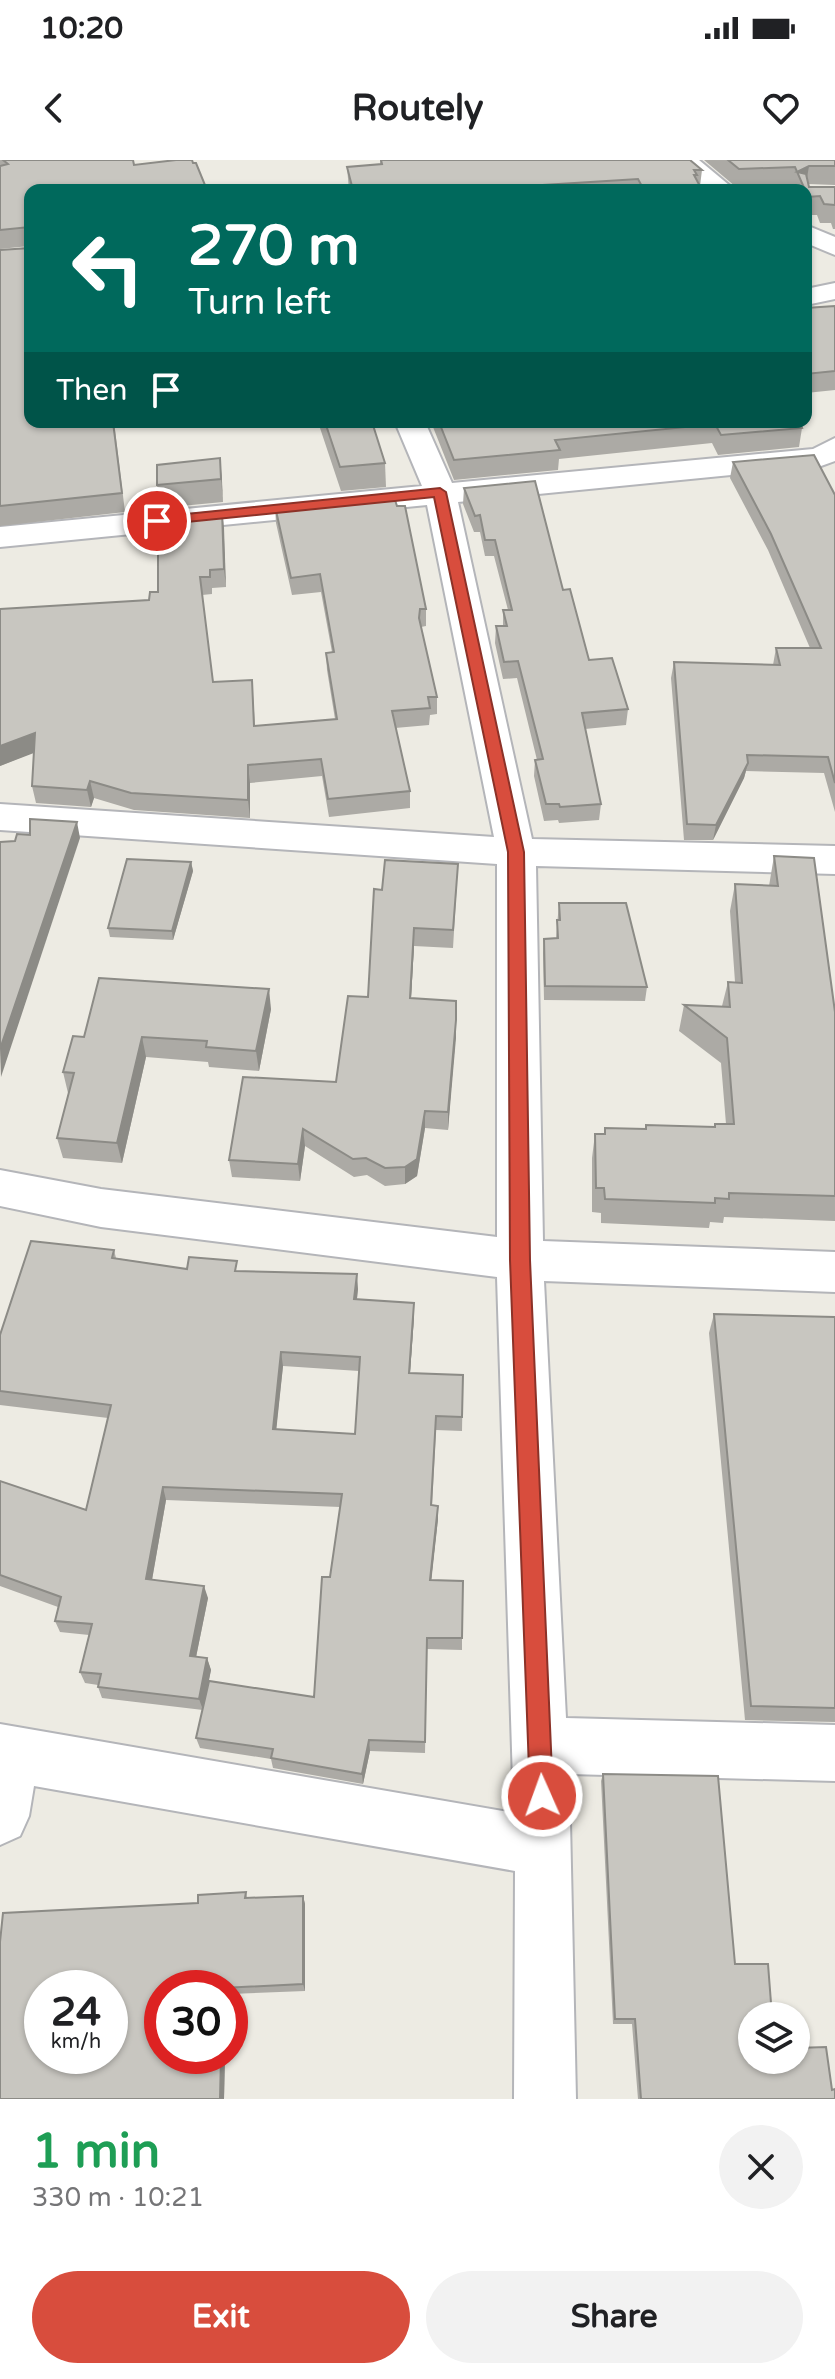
<!DOCTYPE html>
<meta charset="utf-8">
<style>
:root{--surface:#fff;--page:#f2f2f2;--text:#202124;--muted:#757577;--accent:#d84d3d}
body{margin:0;font-family:"Varela Round",sans-serif;background:var(--page);color:var(--text);height:100vh;display:flex;flex-direction:column;font-size:30px;white-space:nowrap}
*{box-sizing:border-box;margin:0}
p{font-size:26px;color:var(--muted)}
.icon{flex:none;width:44px;height:44px;fill:none;stroke:currentColor;stroke-width:2;stroke-linecap:round;stroke-linejoin:round}
.map{position:relative;height:1939px;overflow:hidden}
.drawer{display:flex;flex-direction:column;background:var(--surface);flex:1}
.drawer>*{flex:none}
.guide{position:absolute;left:24px;top:24px;width:788px;height:244px;border-radius:16px;box-shadow:0 2px 6px #0004;background:#00695c;color:#fff;overflow:hidden}
.controls{position:absolute;left:738px;top:1842px;display:grid;gap:16px}
.controls a{display:grid;place-items:center;width:72px;height:72px;border-radius:50%;background:var(--surface);box-shadow:0 2px 6px #0004;font-size:40px}
.speed{position:absolute;left:24px;top:1810px;display:flex;gap:16px;font-size:40px;font-weight:700;text-align:center}
.speed>*{display:grid;place-content:center;width:104px;height:104px;border-radius:50%;background:var(--surface);box-shadow:0 2px 6px #0004;line-height:1}
.speed small{font-size:20px;font-weight:400}
.speed .limit{border:12px solid #d22;background:#fff;color:#111}
.pin{position:absolute;display:grid;place-items:center;width:68px;height:68px;color:#fff;margin:-34px;border:4px solid #fff;border-radius:50%;box-shadow:0 2px 8px #0007}
.me{position:absolute;width:88px;margin:-44px;rotate:358deg;stroke-linejoin:round;filter:drop-shadow(0 0 6px #0008)}
.turn{display:flex;align-items:center;gap:28px;height:168px;padding:0 32px;font-size:36px}
.turn .icon{width:104px;height:104px;stroke-width:2.5}
.turn b{display:block;font-size:56px;line-height:68px}
.then{display:flex;align-items:center;height:76px;padding:0 32px;background:#0003;gap:16px;font-size:30px}
.round{display:grid;place-items:center;flex:none;width:84px;height:84px;border-radius:42px;background:var(--page)}
.summary{display:flex;align-items:center;justify-content:space-between;height:136px;padding:0 32px}
h1{font-size:48px;font-weight:700;line-height:60px;color:#1e9e55}
.cta{display:flex;gap:16px;margin-top:auto;padding:16px 32px}
.cta a{flex:1;height:92px;border-radius:48px;background:var(--accent);color:#fff;font-size:32px;font-weight:700;line-height:92px;text-align:center}
.cta a+a{background:var(--page);color:var(--text)}
.status{display:flex;justify-content:space-between;align-items:center;height:56px;padding:0 40px;background:var(--surface);direction:ltr}
.status svg{height:22px;fill:currentColor}
header{display:flex;justify-content:space-between;align-items:center;height:104px;padding:0 32px;background:var(--surface);font-size:36px;font-weight:700}
.map>svg:first-child{display:block}
.lines{fill:none;stroke-linecap:round;stroke-linejoin:round}
.minor-casing{stroke:#b4b5b9;stroke-width:4}
.minor{fill:#fff;fill-rule:evenodd}
.wall{fill:#acaaa5;fill-rule:evenodd}
.shaded-wall{fill:#8c8b86}
.building{fill:#c8c6c0;stroke:#8c8b86;stroke-width:2;fill-rule:evenodd}
.route{fill:#d84d3d;stroke:#8c3228;stroke-width:2}
</style>
<div class="status"><b>10:20</b><svg viewBox="0 0 49 12"><path d="M0 12V9h3v3zM5 12V6h3v6zM10 12V3h3v9zM15 12V0h3v12zM26 1h20v11H26zM47 4h2v5h-2z"/></svg></div>
<header><svg class="icon" aria-label="back" viewBox="0 0 24 24"><path d="M15 5l-7 7 7 7"/></svg>Routely<svg class="icon" aria-label="heart" viewBox="0 0 24 24"><path d="M12 20l-8-8c-3-5 5-10 8-4 3-6 11-1 8 4z"/></svg></header>
<div class="map">
<svg width="835" height="1939" viewBox="0 0 835 1939">
<rect width="100%" height="100%" fill="#edebe3"/>
<g class="lines">
<defs>
<g id="minor">
<path d="M670,0H699L735,30H706Z"/>
<path d="M806,65L835,77V95L806,83Z"/>
<path d="M835,123V139L806,145V129Z"/>
<path d="M395,262H425L452,323L813,289L835,278V301L821,306L458,342L532,679L835,686V714L536,706L543,1081L835,1092V1132L544,1121L566,1558L835,1565V1621L569,1614L576,1939H514L515,1711L34,1626L29,1656L20,1676L0,1685V1564L514,1653L497,1117L101,1067L0,1046V1010L101,1029L497,1077V704L0,670V644L494,677L427,345L0,387V367L422,326Z"/>
</g>
</defs>
<use href="#minor" class="minor-casing"/>
<use href="#minor" class="minor"/>
</g>
<g class="wall">
<path d="M0,0H133L30,30L114,262L125,352L0,366V90L29,88V86L0,89Z"/>
<path d="M380,0H690L702,10L700,26L702,30H349L347,7L380,4Z"/>
<path d="M704,0H835V25L808,24L809,27H835V69H833L831,63H820L817,55H806V30H794L792,25L736,27Z"/>
<path d="M835,146V230L806,233V148Z"/>
<path d="M318,262H372L385,303L386,327L341,331Z"/>
<path d="M431,262H799L802,268L799,287L718,295L712,283L559,299L558,310L454,320Z"/>
<path d="M220,298L223,342L160,348L157,325Z"/>
<path d="M733,302L835,335V652L824,613L746,611L744,618L713,680H684L671,518L674,502L773,505L776,488H810L768,390L730,318Z"/>
<path d="M464,328L563,430L589,500L628,549L626,565L585,569L601,644L599,660L559,663L558,660L544,661L534,616L535,600H537L517,518L503,519L495,483L496,466H503V450H508L494,396H485L480,372H474L463,344Z"/>
<path d="M275,346L426,449V466L421,467L437,537V554L430,555L429,565L395,568L410,631V648L329,657L322,616L250,623V658L134,650L94,638L91,647L36,643L32,626L34,592L0,606V449L149,440L158,432L222,351L226,427L212,428V434L202,435L213,522L252,520L255,566L335,559L327,510L326,493L332,492L321,432L292,435L276,363Z"/>
<path d="M774,696L835,852V1061L724,1057L723,1063L710,1062L709,1068L601,1063V1053L592,1052V998L595,974H604L605,968L646,969V965L714,967L715,964H726L721,903L679,871L684,845L722,846L728,822H735L730,751L735,724L769,726Z"/>
<path d="M191,702L193,711L173,780L110,777L108,768Z"/>
<path d="M457,722L453,788L414,786L411,838L456,860L448,970L425,968L417,1016L405,1024L385,1026L367,1015L354,1017L305,986L300,1021L232,1017L229,1000L336,922L368,837L382,730Z"/>
<path d="M559,743L647,827L645,841L544,840L543,793L544,779L556,778Z"/>
<path d="M271,849L259,911L209,907L208,902L146,897L122,1003L63,998L57,978L69,933H68L63,912L84,877Z"/>
<path d="M114,1090L116,1098L187,1109L238,1111L358,1129L357,1139L414,1157L410,1213L463,1215L462,1271L436,1270L432,1346L438,1359L431,1420L462,1478V1490L427,1489L425,1593L370,1591L363,1624L273,1608L271,1599L200,1588L196,1578L203,1550L102,1538L98,1527V1525L85,1523L80,1512L89,1475L60,1472L55,1461L58,1447L0,1426V1321L86,1350L108,1258L0,1245V1175ZM283,1206L359,1211L355,1274L276,1269ZM166,1340L340,1347L314,1537L204,1542L211,1510L207,1498L196,1497L208,1438L152,1420Z"/>
<path d="M714,1154L835,1157V1562L745,1560L709,1173Z"/>
<path d="M603,1614L735,1804L752,1900L832,1930L835,1939H638L632,1864H613L601,1621Z"/>
<path d="M246,1732L247,1738L303,1736L305,1744V1831L230,1834V1828H162V1896H225L224,1939H0L198,1743Z"/>
</g>
<g class="shaded-wall">
<path d="M809,6L806,24L797,12Z"/>
<path d="M220,298L222,321L223,342L221,319Z"/>
<path d="M222,351L224,368L226,427L224,409Z"/>
<path d="M35,573L39,591L0,606V586Z"/>
<path d="M748,603L744,618L713,680L716,665Z"/>
<path d="M248,605L250,623V658L248,640Z"/>
<path d="M90,621L94,638L91,647L87,630Z"/>
<path d="M77,662L80,678L1,917L0,889Z"/>
<path d="M191,702L193,711L173,780L172,771Z"/>
<path d="M414,768V786L410,856V838Z"/>
<path d="M269,829L271,849L259,911L256,891Z"/>
<path d="M456,860V878L448,970V952Z"/>
<path d="M142,877L146,897L122,1003L117,983Z"/>
<path d="M425,951V968L417,1016L405,1024V1007Z"/>
<path d="M303,969L305,986L300,1021L298,1004Z"/>
<path d="M357,1114L358,1129L355,1154L354,1139Z"/>
<path d="M414,1143V1157L409,1227V1213Z"/>
<path d="M281,1192L283,1206L275,1282L273,1269Z"/>
<path d="M163,1327L166,1340L150,1431L146,1419Z"/>
<path d="M438,1346V1359L430,1433V1420Z"/>
<path d="M204,1426L208,1438L194,1507L190,1496Z"/>
<path d="M207,1498L211,1510L203,1550L199,1539Z"/>
<path d="M369,1580L370,1591L363,1624L362,1614Z"/>
<path d="M303,1736L305,1744V1831L303,1824Z"/>
<path d="M221,1896H225L224,1939H220Z"/>
</g>
<g class="building">
<path d="M3,0H133L134,5L176,0H192L193,3H196L207,30H30V262H113L122,333L0,346V90L29,88V67L0,70V6L8,4Z"/>
<path d="M381,0H690L702,10H694L697,15H694L702,30H644L638,19L512,27L514,30H353L347,7L382,4Z"/>
<path d="M728,0H835V6H809L797,12L806,14L809,27H835V45L824,44L820,36L807,37L806,30H805L795,7L739,9Z"/>
<path d="M835,146V211L806,214V148Z"/>
<path d="M325,262H372L385,303L340,307Z"/>
<path d="M439,262H799L802,268L721,275L715,264L555,280L560,290L454,300Z"/>
<path d="M814,295L835,335V623L828,597L747,595L748,603L716,665L687,664L674,502L780,505L776,488H821L771,374L733,302Z"/>
<path d="M220,298L221,319L157,325V305Z"/>
<path d="M535,321L563,430L570,429L589,500L612,498L628,549L582,553L601,644L560,647L559,644H546L535,600L543,599L518,501L504,502L496,466H507L503,450H512L495,380H485L480,355L475,356L464,328Z"/>
<path d="M393,334L397,346H405L426,449H420L419,458L437,537H428L430,548L392,551L410,631L328,639L321,599L248,605V640L131,633L90,621L87,630L32,626L35,573L0,586V449L149,440L150,432H158V357L222,351L224,409L210,410V417H200L213,522L252,520L254,566L337,559L326,493L334,492L320,414L291,418L275,346Z"/>
<path d="M30,659L77,662L0,889V682L15,681L17,674L30,675Z"/>
<path d="M774,696L814,698L835,852V1036L729,1033V1039L715,1038V1043L605,1039L604,1028H596L595,974H605V968L646,969V965L715,967V964H734L727,878L684,845L730,847L728,822L742,823L735,724L778,726Z"/>
<path d="M127,699L191,702L172,771L108,768Z"/>
<path d="M385,700L458,704L453,770L414,768L410,838L456,841V860L448,952L425,951L417,999L405,1007L385,1008L366,998L353,999L303,969L298,1004L229,1000L243,917L336,922L348,836L368,837L374,729L382,730Z"/>
<path d="M559,743H626L647,827L545,826L544,779L558,778L557,760H560Z"/>
<path d="M99,818L269,829L256,891L206,887L207,881L142,877L117,983L57,978L74,913L63,912L73,876L84,877Z"/>
<path d="M31,1081L114,1090L112,1098L187,1109L189,1097L237,1101L235,1111L357,1114L354,1139L414,1143L409,1213L463,1215L462,1257L436,1256L431,1345L438,1346L430,1420L463,1421L462,1478H427L425,1582L369,1580L362,1614L271,1598L273,1589L196,1578L209,1521L314,1537L322,1417H330L342,1334L163,1327L146,1419L204,1426L190,1496L207,1498L199,1539L98,1527L101,1514L80,1512L92,1464L55,1461L61,1437L0,1415V1321L86,1350L111,1245L0,1231V1175ZM281,1192L360,1197L355,1274L273,1269Z"/>
<path d="M714,1154L835,1157V1548L751,1546Z"/>
<path d="M603,1614L718,1616L735,1804H768L772,1856H752V1900H796V1888L826,1887L832,1930L835,1929V1939H641L635,1859H615Z"/>
<path d="M246,1732L245,1738L303,1736V1824L222,1828H162V1896H221L220,1939H0V1782L3,1753L198,1743V1735ZM42,1828H110V1896H42Z"/>
</g>
<path class="route" d="M440,328L446,332L524,692L530,1100L553,1636L550,1644L542,1648L533,1644L530,1636L510,1100L508,692L434,337L157,365L150,361L157,357Z"/>
</svg>
<div class="controls">
<a><svg class="icon" aria-label="layers" viewBox="0 0 24 24"><path d="M12 4l9 5-9 5-9-5zM3 14l9 5 9-5"/></svg></a>
</div>
<div class="speed"><div>24<small>km/h</small></div><div class="limit">30</div></div>
<div class="pin" style="left:157px;top:361px;background:#d93025"><svg class="icon" aria-label="arrive" viewBox="0 0 24 24"><path d="M6 21V4h12l-3 4 3 4H6"/></svg></div>
<svg class="me" style="left:542px;top:1636px" viewBox="-20 -20 40 40"><circle r="17" fill="#d84d3d" stroke="#fff" stroke-width="3"/><path d="M0-11L8 9 0 5-8 9z" fill="#fff"/></svg>
<div class="guide">
<div class="turn"><svg class="icon" aria-label="left" viewBox="0 0 24 24"><path d="M17 20v-9H6M10 6l-5 5 5 5"/></svg><div><b>270 m</b>Turn left</div></div>
<div class="then">Then<svg class="icon" aria-label="arrive" viewBox="0 0 24 24"><path d="M6 21V4h12l-3 4 3 4H6"/></svg></div>
</div>
</div>
<section class="drawer">
<div class="summary"><div><h1>1 min</h1><p>330 m · 10:21</p></div><a class="round"><svg class="icon" aria-label="close" viewBox="0 0 24 24"><path d="M6 6l12 12M18 6L6 18"/></svg></a></div>
<div class="cta"><a>Exit</a><a>Share</a></div>
</section>
